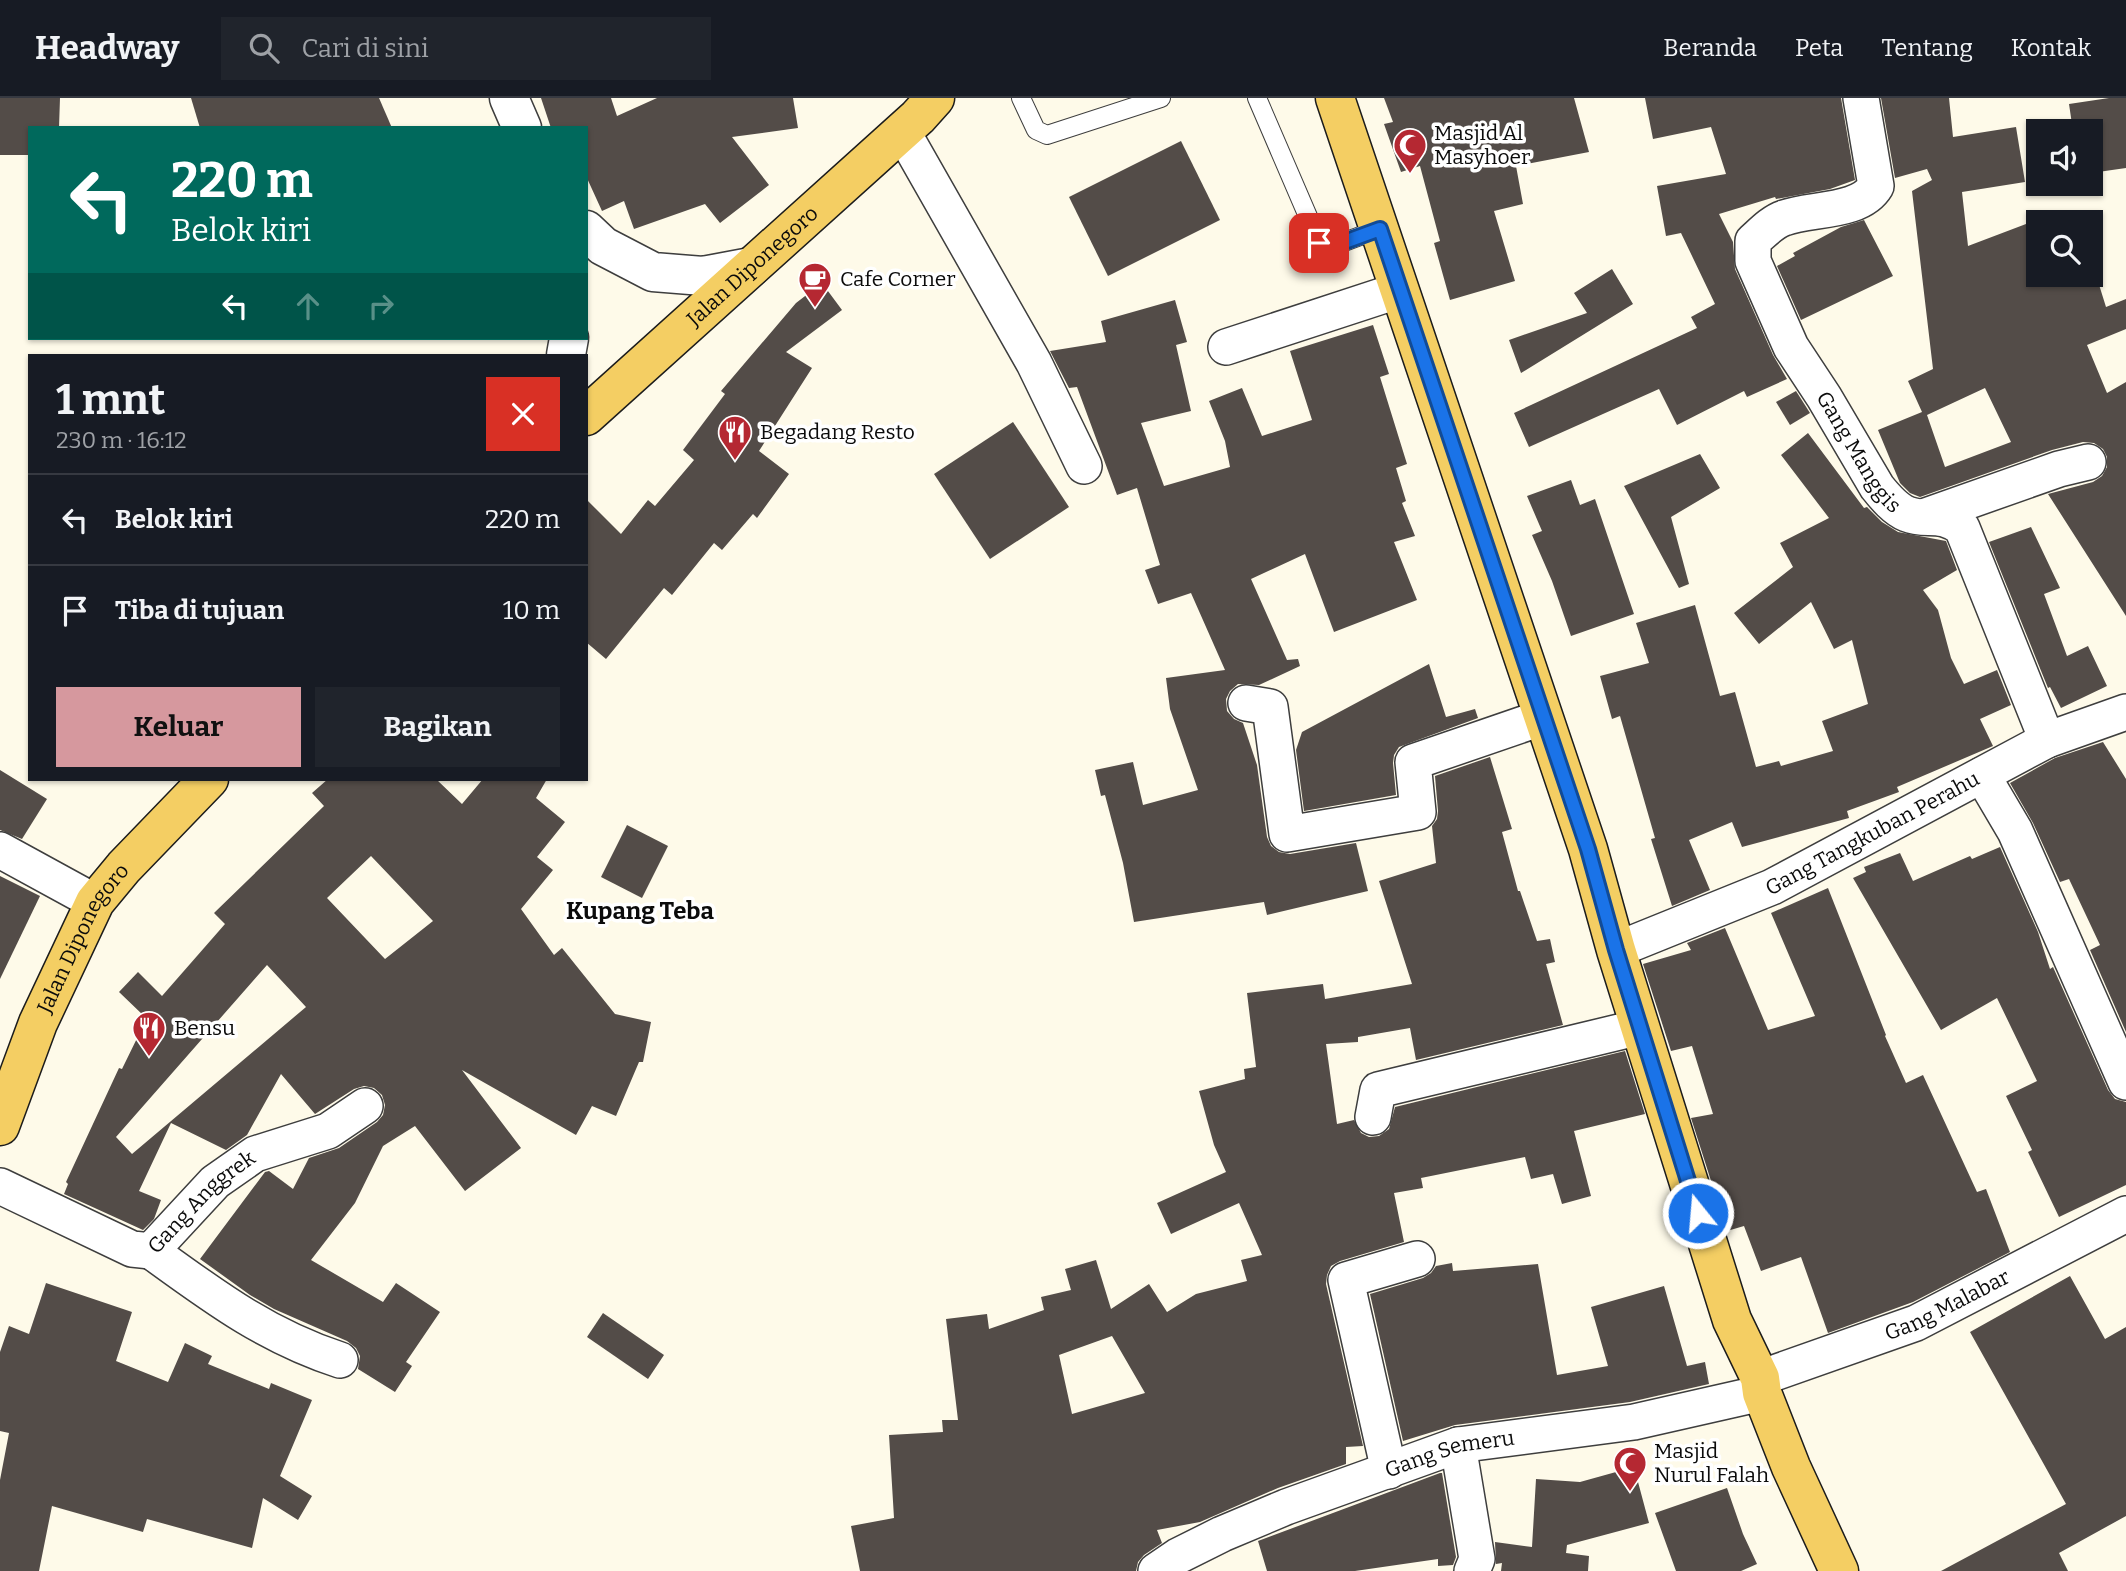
<!DOCTYPE html>
<html lang="id">
<meta charset="utf-8">
<style>
:root{--surface:#171b24;--page:#20242c;--text:#f1f3f6;--muted:#9ea1a6;--line:#363941;--accent:#d6989e}
body{margin:0;font-family:Bitter,serif;background:var(--page);color:var(--text);height:100vh;display:flex;flex-direction:column;font-size:26px;white-space:nowrap}
*{box-sizing:border-box;margin:0}
p{font-size:23px;color:var(--muted)}
.icon{flex:none;width:38px;height:38px;fill:none;stroke:currentColor;stroke-width:2;stroke-linecap:round;stroke-linejoin:round}
.map{position:relative;flex:1;overflow:hidden}
.panel{position:absolute;left:28px;top:256px;width:560px;height:427px;display:flex;flex-direction:column;background:var(--surface);border-radius:0px;box-shadow:0 2px 5px #0004}
.panel>*{flex:none}
.top-card{position:absolute;left:28px;top:28px;width:560px;height:214px;border-radius:0px;box-shadow:0 2px 5px #0004;background:#00695c;color:#fff;overflow:hidden}
.tools{position:absolute;left:2026px;top:21px;display:grid;gap:14px}
.tools a{display:grid;place-items:center;width:77px;height:77px;border-radius:0px;background:var(--surface);box-shadow:0 2px 5px #0004;font-size:35px}
.pin{position:absolute;display:grid;place-items:center;width:60px;height:60px;color:#fff;margin:-30px;border-radius:14px;box-shadow:0 4px 10px #0006}
.me{position:absolute;width:77px;margin:-38px;rotate:343deg;stroke-linejoin:round;filter:drop-shadow(0 0 5px #0008)}
.turn{display:flex;align-items:center;gap:24px;height:147px;padding:0 28px;font-size:32px}
.turn .icon{width:91px;height:91px;stroke-width:2.5}
.turn b{display:block;font-size:49px;line-height:60px}
.lanes{display:flex;align-items:center;height:66px;padding:0 28px;background:#0003;justify-content:center;gap:35px;direction:ltr}
.lanes .off{opacity:.35}
.round{display:grid;place-items:center;flex:none;width:74px;height:74px;border-radius:0px;background:var(--page)}
.head{display:flex;align-items:center;justify-content:space-between;height:119px;padding:0 28px}
h1{font-size:42px;font-weight:700;line-height:52px}
.action{display:flex;gap:14px;margin-top:auto;padding:14px 28px}
.action a{flex:1;height:80px;border-radius:0px;background:var(--accent);color:#111;font-size:28px;font-weight:700;line-height:80px;text-align:center}
.action a+a{background:var(--page);color:var(--text)}
ul{padding:0;list-style:none}
li{display:flex;align-items:center;gap:21px;height:91px;padding:0 28px;border-top:2px solid var(--line)}
li div{flex:1}
li b{display:block;font-size:26px}
li em{font-style:normal}
header{display:flex;align-items:center;gap:42px;box-sizing:border-box;height:98px;padding:0 35px;background:var(--surface);border-bottom:2px solid var(--line)}
header strong{font-size:33px}
nav{display:flex;gap:38px;margin-inline-start:auto;font-size:24px}
.search{width:490px;height:63px;background:var(--page);display:flex;align-items:center;gap:18px;box-sizing:border-box;padding:0 24px;border-radius:0px;color:var(--muted);font-size:26px}
.map>svg:first-child{display:block}
.building{fill:#534c48;fill-rule:evenodd}
.lines{fill:none;stroke-linecap:round;stroke-linejoin:round}
.service-casing{stroke:#3e3e3e;stroke-width:20}
.minor-casing{stroke:#3e3e3e;stroke-width:38}
.tertiary-casing{stroke:#3e3e3e;stroke-width:41}
.primary-casing{stroke:#1c1c1c;stroke-width:41}
.service{stroke:#fff;stroke-width:18}
.minor{stroke:#fff;stroke-width:35}
.tertiary{stroke:#fff;stroke-width:38}
.primary{stroke:#f4ce63;stroke-width:38}
.route-casing{stroke:#114b97;stroke-width:18}
.route{stroke:#1a73e8;stroke-width:12}
.labels{text-anchor:middle;stroke-width:7;stroke-linejoin:round;paint-order:stroke}
.poi-label{font-size:21px;fill:#0b0b0b;stroke:#fff;text-anchor:start}
.street-label{font-size:21px;fill:#0b0b0b;stroke:#fff}
.quarter-label{font-size:24px;font-weight:bold;fill:#0b0b0b;stroke:#fff}
</style>
<header>
<strong>Headway</strong>
<div class="search"><svg class="icon" aria-label="search" viewBox="0 0 24 24"><circle cx="10" cy="10" r="6"/><path d="M15 15l6 6"/></svg>Cari di sini</div>
<nav><a>Beranda</a><a>Peta</a><a>Tentang</a><a>Kontak</a></nav>
</header>
<div class="map">
<svg width="2126" height="1473" viewBox="0 0 2126 1473">
<rect width="100%" height="100%" fill="#fefae9"/>
<g class="building">
<path d="M0,0H60L59,30H30V57H0Z"/>
<path d="M191,0H379L392,30H200Z"/>
<path d="M541,0H611L617,18L657,0H793L798,30L732,39L769,87L720,125L705,106L634,131L624,103L602,113L586,78V30H551Z"/>
<path d="M1384,0H1574L1589,54L1516,68L1523,106L1494,113L1515,183L1450,202L1434,145L1440,143L1420,68L1401,74L1384,26L1393,24Z"/>
<path d="M1645,0H1841L1855,82L1830,91L1776,101L1775,99L1719,116L1733,144L1735,171L1773,257L1787,281L1747,299L1744,293L1677,327L1659,291L1529,349L1514,315L1697,230L1691,219L1715,206L1681,135L1666,138L1657,88L1726,76L1711,29L1653,41Z"/>
<path d="M1881,0H1949L1953,39L2016,29L2025,84L1962,94L1968,148L2026,126L2039,159V177H2096L2106,209L2126,201V231L2087,247L2107,295L2126,284V518L2048,396L2093,384L2102,378L2107,369V359L2103,351L2094,345L2083,344L2052,352L1920,399L1910,395L1900,385L1878,332L1922,314L1908,283L1933,271L1912,93L1932,82L1927,71L1895,80ZM1985,290L2011,344L1945,369L1927,317Z"/>
<path d="M2109,0H2126V70L2091,75V33H2073L2069,6Z"/>
<path d="M1181,43L1220,122L1108,178L1069,99Z"/>
<path d="M1864,122L1893,178L1801,222L1777,168L1795,158L1793,155L1841,129Z"/>
<path d="M1612,171L1633,206L1521,275L1509,242L1587,215L1574,195Z"/>
<path d="M822,185L842,212L786,254L812,270L759,353L789,376L757,420L753,416L722,452L714,445L672,497L664,490L606,561L586,544V401L621,436L648,402L655,408L694,362L683,352L725,296L721,293L796,205Z"/>
<path d="M1175,202L1187,244L1176,247L1191,313L1141,325L1164,388L1230,369L1225,343L1209,303L1242,290L1262,338L1312,322L1290,253L1373,227L1389,276L1380,279L1407,366L1396,370L1406,403L1402,405L1415,438L1394,444L1417,502L1334,534L1305,456L1251,481L1287,562L1298,561L1300,568L1259,587L1238,586L1230,593L1226,601L1227,613L1234,621L1243,625L1257,667L1267,739L1271,748L1279,754L1290,756L1356,745L1368,793L1267,817L1264,804L1134,824L1123,765L1105,697L1101,698L1095,672L1133,664L1143,707L1198,692L1170,611L1166,580L1225,572L1191,495L1158,506L1145,472L1160,467L1137,390L1117,397L1077,289L1069,290L1050,253L1106,244L1101,223Z"/>
<path d="M1796,293L1810,315L1790,327L1776,304Z"/>
<path d="M1013,324L1069,409L990,461L934,376Z"/>
<path d="M1808,335L1864,410L1867,409L1882,424L1898,434L1946,443L1957,472L1923,492L1938,512L1951,560L1964,586L1997,572L2011,607L1980,621L1993,648L1897,689L1899,694L1847,713L1849,720L1742,749L1732,724L1689,742L1710,792L1672,808L1651,741L1655,740L1620,618L1612,621L1600,578L1649,565L1636,525L1695,507L1720,598L1735,594L1756,669L1779,663L1781,668L1833,653L1822,623L1868,606L1852,542L1834,551L1811,504L1759,546L1734,515L1793,469L1780,445L1829,420L1781,357Z"/>
<path d="M1700,356L1720,390L1671,419L1689,486L1679,490L1624,388Z"/>
<path d="M1571,382L1580,407L1595,401L1634,516L1571,538L1552,483L1532,437L1542,433L1527,398Z"/>
<path d="M2031,429L2060,490L2044,496L2067,558L2088,548L2107,588L2061,610L2050,589L2048,590L1989,444Z"/>
<path d="M1429,566L1446,619L1475,611L1478,620L1399,649L1394,657L1393,665L1396,697L1304,713L1296,652L1302,634Z"/>
<path d="M2103,644L2126,681V934L2090,852L2100,847L2069,781L2060,784L2033,725L2010,685L2055,660Z"/>
<path d="M1490,659L1512,731L1502,734L1518,793H1520L1537,843L1550,841L1555,864L1546,866L1563,927L1416,962L1410,930L1358,939V944L1326,946L1337,1026L1354,1022L1361,1035L1369,1039L1379,1038L1389,1031L1395,1009L1625,953L1645,1016L1574,1033L1591,1098L1562,1106L1553,1076L1531,1081L1525,1059L1421,1080L1423,1090L1394,1095L1404,1144L1340,1163L1331,1168L1327,1177L1326,1186L1363,1348L1346,1349V1366L1278,1390L1200,1424L1157,1432L1162,1445L1144,1457L1138,1464L1136,1473H860L851,1428L894,1420L889,1337L943,1334L942,1322H958L946,1221L987,1216L989,1231L1044,1212L1041,1199L1071,1192L1065,1171L1096,1162L1111,1211L1149,1186L1167,1214L1196,1196L1247,1183L1241,1162L1262,1157L1239,1105L1171,1136L1157,1105L1226,1074L1214,1047L1199,993L1245,981L1244,971L1256,969L1247,895L1323,886L1325,901L1412,886L1379,783L1436,765L1432,728L1437,721L1438,713L1435,678ZM1112,1238L1145,1295L1072,1316L1059,1257Z"/>
<path d="M0,672L47,701L22,741L0,732Z"/>
<path d="M328,681H436L462,706L483,681H547L536,700L565,724L537,759L553,772L521,811L554,857L562,850L615,916L651,924L643,964H639L616,1018L592,1008L576,1037L462,972L521,1050L465,1093L415,1028L383,1048L355,1105L311,1162L383,1204L396,1185L440,1214L406,1264L412,1268L395,1294L358,1271L360,1258L356,1250L347,1243L274,1211L250,1197L200,1161L265,1074L269,1073L293,1091L309,1060L339,1050L377,1024L383,1017L385,1007L382,997L374,990L364,988L354,991L315,1016L281,976L247,1037L226,1052L171,1025L139,1093L161,1102L154,1121L143,1132L64,1096L68,1086L66,1084L119,970L122,971L144,926L140,923L144,918L119,894L138,874L162,898L225,826L214,815L324,708L312,695ZM371,758L433,823L385,861L327,800ZM267,867L306,909L132,1056L116,1039Z"/>
<path d="M627,727L668,748L642,800L601,779Z"/>
<path d="M2000,749L2038,834L2050,871L2053,869L2108,992L2115,1001L2126,1004V1087L2059,1119L2028,1054L2032,1052L2006,998L2037,983L1997,900L1941,932L1853,780L1866,774L1864,769L1900,755L1913,783L1970,758L1972,761Z"/>
<path d="M0,778L40,798L0,881Z"/>
<path d="M1828,790L1886,937L1885,938L1906,985L1923,977L1977,1094L1986,1091L2010,1154L1913,1204L1828,1235L1801,1159L1761,1173L1744,1128L1727,1133L1691,1020L1713,1016L1692,948L1671,953L1643,866L1691,852L1687,845L1725,830L1768,932L1815,918L1771,815Z"/>
<path d="M1452,1165L1453,1173L1538,1166L1557,1277L1608,1268L1591,1209L1664,1188L1687,1268L1705,1264L1709,1286L1630,1304L1455,1327L1403,1343L1370,1196L1423,1180L1431,1175L1436,1168Z"/>
<path d="M2070,1178L2105,1241L2126,1229V1418L2059,1455L2068,1473H1941L2066,1406L1970,1234Z"/>
<path d="M46,1185L132,1214L116,1263L168,1284L185,1245L212,1258L208,1266L269,1291L271,1285L312,1302L280,1378L312,1398L298,1422L263,1400L252,1450L147,1421L143,1434L52,1408L39,1473H0V1382L9,1335L0,1333V1254L9,1228L29,1236Z"/>
<path d="M603,1215L664,1257L648,1281L587,1239Z"/>
<path d="M1634,1369L1649,1425L1567,1447L1566,1455L1589,1458L1588,1473H1501L1502,1465L1496,1466L1495,1444L1532,1449L1536,1381L1580,1384Z"/>
<path d="M1440,1375H1442L1456,1459L1453,1467L1438,1468V1461L1355,1473H1267L1258,1443Z"/>
<path d="M1727,1390L1743,1436L1757,1466L1741,1473H1676L1655,1415Z"/>
</g>
<g class="lines">
<defs>
<g id="service">
<path d="M1021,0L1036,32L1047,37L1161,0"/>
<path d="M1257,0L1319,144L1328,150L1379,131"/>
</g>
<g id="minor">
<path id="s1" d="M1861,0L1876,88C1860,115 1811,110 1784,120C1772,124 1762,135 1753,143V163L1791,249L1824,299L1877,389C1885,399 1895,411 1907,416C1927,424 1940,413 1962,430L2047,642"/>
<path d="M902,33L1034,265L1084,368"/>
<path d="M1226,249L1400,192"/>
<path d="M1926,418L2059,371L2088,364"/>
<path d="M1246,605L1270,609L1287,736L1418,714L1413,664L1544,619"/>
<path d="M1982,677L2015,733L2126,984"/>
<path d="M0,752L95,804"/>
<path id="s2" d="M1616,852L1772,789L2047,642L2126,614"/>
<path d="M1373,1019L1378,992L1640,929"/>
<path id="s3" d="M0,1088L132,1151L151,1153L215,1084L255,1056L328,1033L365,1008"/>
<path d="M151,1153C213,1198 266,1238 340,1262"/>
<path id="s4" d="M1760,1280L1916,1225L2126,1116"/>
<path d="M1458,1347L1477,1461L1472,1473"/>
<path d="M1389,1373L1346,1182L1417,1161"/>
<path id="s5" d="M1156,1473L1178,1458L1222,1436L1286,1409L1458,1347L1634,1324L1762,1295"/>
</g>
<g id="tertiary">
<path d="M509,0L522,30"/>
<path d="M586,132L603,148L653,174L703,178L751,169"/>
<path d="M566,257L569,240"/>
</g>
<g id="primary">
<path d="M1335,0L1588,751L1616,852L1732,1222L1760,1280L1762,1295L1791,1369L1839,1473"/>
<path id="s6" d="M586,318L918,19L935,0"/>
<path id="s7" d="M0,1028L38,925L95,804L124,769L209,681"/>
</g>
</defs>
<use href="#service" class="service-casing"/>
<use href="#minor" class="minor-casing"/>
<use href="#tertiary" class="tertiary-casing"/>
<use href="#primary" class="primary-casing"/>
<use href="#service" class="service"/>
<use href="#minor" class="minor"/>
<use href="#tertiary" class="tertiary"/>
<use href="#primary" class="primary"/>
</g>
<g class="lines">
<defs>
<path id="route" d="M1319,145L1328,150L1380,131L1588,751L1616,852L1698,1115"/>
</defs>
<use href="#route" class="route-casing"/>
<use href="#route" class="route"/>
</g>
<defs>
<symbol id="mosque-pin" viewBox="-11 -11 22 30"><path d="M0 17L-7.5 6A9.5 9.5 0 1 1 7.5 6Z" fill="#b52832" stroke="#fff"/><path d="M3.5-4.9A6 6 0 1 0 3.5 4.9A5 5 0 1 1 3.5-4.9Z" fill="#fff"/></symbol>
<symbol id="cafe-pin" viewBox="-11 -11 22 30"><path d="M0 17L-7.5 6A9.5 9.5 0 1 1 7.5 6Z" fill="#b52832" stroke="#fff"/><path d="M-5.5-4.5H6V0H3Q3 3.5 0 3.5H-2.5Q-5.5 3.5-5.5 0ZM3-3.2v2h1.7v-2ZM-6 4.5H4V6H-6Z" fill="#fff"/></symbol>
<symbol id="restaurant-pin" viewBox="-11 -11 22 30"><path d="M0 17L-7.5 6A9.5 9.5 0 1 1 7.5 6Z" fill="#b52832" stroke="#fff"/><path d="M-5-6h1v4h1v-4h1v4h1v-4h1v5L-1.5 .5V6h-2V.5L-5-1ZM5-6V6H3V1.5H1.5Q1.5-4 5-6Z" fill="#fff"/></symbol>
</defs>
<g fill-rule="evenodd">
<use href="#mosque-pin" x="1391" y="28" width="38" height="52"/>
<use href="#cafe-pin" x="796" y="162" width="38" height="52"/>
<use href="#restaurant-pin" x="716" y="315" width="38" height="52"/>
<use href="#restaurant-pin" x="130" y="911" width="38" height="52"/>
<use href="#mosque-pin" x="1611" y="1346" width="38" height="52"/>
</g>
<g class="labels">
<g class="poi-label">
<text x="1434" y="42">Masjid Al<tspan x="1434" dy="24">Masyhoer</tspan></text>
<text x="840" y="188">Cafe Corner</text>
<text x="760" y="341">Begadang Resto</text>
<text x="174" y="937">Bensu</text>
<text x="1654" y="1360">Masjid<tspan x="1654" dy="24">Nurul Falah</tspan></text>
</g>
<g class="street-label">
<text dy="7" stroke="none"><textPath href="#s6" startOffset="224">Jalan Diponegoro</textPath></text>
<text dy="7" stroke="none"><textPath href="#s1" startOffset="467">Gang Manggis</textPath></text>
<text dy="7" stroke="none"><textPath href="#s2" startOffset="282">Gang Tangkuban Perahu</textPath></text>
<text dy="7" stroke="none"><textPath href="#s7" startOffset="206">Jalan Diponegoro</textPath></text>
<text dy="7" stroke="none"><textPath href="#s3" startOffset="236">Gang Anggrek</textPath></text>
<text dy="7" stroke="none"><textPath href="#s4" startOffset="201">Gang Malabar</textPath></text>
<text dy="7" stroke="none"><textPath href="#s5" startOffset="318">Gang Semeru</textPath></text>
</g>
<g class="quarter-label">
<text x="640" y="821">Kupang Teba</text>
</g>
</g>
</svg>
<div class="tools">
<a><svg class="icon" aria-label="sound" viewBox="0 0 24 24"><path d="M4 9h4l5-4v14l-5-4H4zM17 9q2 3 0 6"/></svg></a>
<a><svg class="icon" aria-label="search" viewBox="0 0 24 24"><circle cx="10" cy="10" r="6"/><path d="M15 15l6 6"/></svg></a>
</div>
<div class="pin" style="left:1319px;top:145px;background:#d93025"><svg class="icon" aria-label="arrive" viewBox="0 0 24 24"><path d="M6 21V4h12l-3 4 3 4H6"/></svg></div>
<svg class="me" style="left:1698px;top:1115px" viewBox="-20 -20 40 40"><circle r="17" fill="#1a73e8" stroke="#fff" stroke-width="3"/><path d="M0-11L8 9 0 5-8 9z" fill="#fff"/></svg>
<div class="top-card">
<div class="turn"><svg class="icon" aria-label="left" viewBox="0 0 24 24"><path d="M17 20v-9H6M10 6l-5 5 5 5"/></svg><div><b>220 m</b>Belok kiri</div></div>
<div class="lanes"><svg class="icon" aria-label="left" viewBox="0 0 24 24"><path d="M17 20v-9H6M10 6l-5 5 5 5"/></svg><svg class="icon off" aria-label="ahead" viewBox="0 0 24 24"><path d="M12 20V5M6 11l6-6 6 6"/></svg><svg class="icon off" aria-label="right" viewBox="0 0 24 24"><path d="M7 20v-9h11M14 6l5 5-5 5"/></svg></div>
</div>
<section class="panel">
<div class="head"><div><h1>1 mnt</h1><p>230 m · 16:12</p></div><a class="round" style="background:#d93025;color:#fff"><svg class="icon" aria-label="close" viewBox="0 0 24 24"><path d="M6 6l12 12M18 6L6 18"/></svg></a></div>
<ul>
<li><svg class="icon" aria-label="left" viewBox="0 0 24 24"><path d="M17 20v-9H6M10 6l-5 5 5 5"/></svg><div><b>Belok kiri</b></div><em>220 m</em></li>
<li><svg class="icon" aria-label="arrive" viewBox="0 0 24 24"><path d="M6 21V4h12l-3 4 3 4H6"/></svg><div><b>Tiba di tujuan</b></div><em>10 m</em></li>
</ul>
<div class="action"><a>Keluar</a><a>Bagikan</a></div>
</section>
</div>
